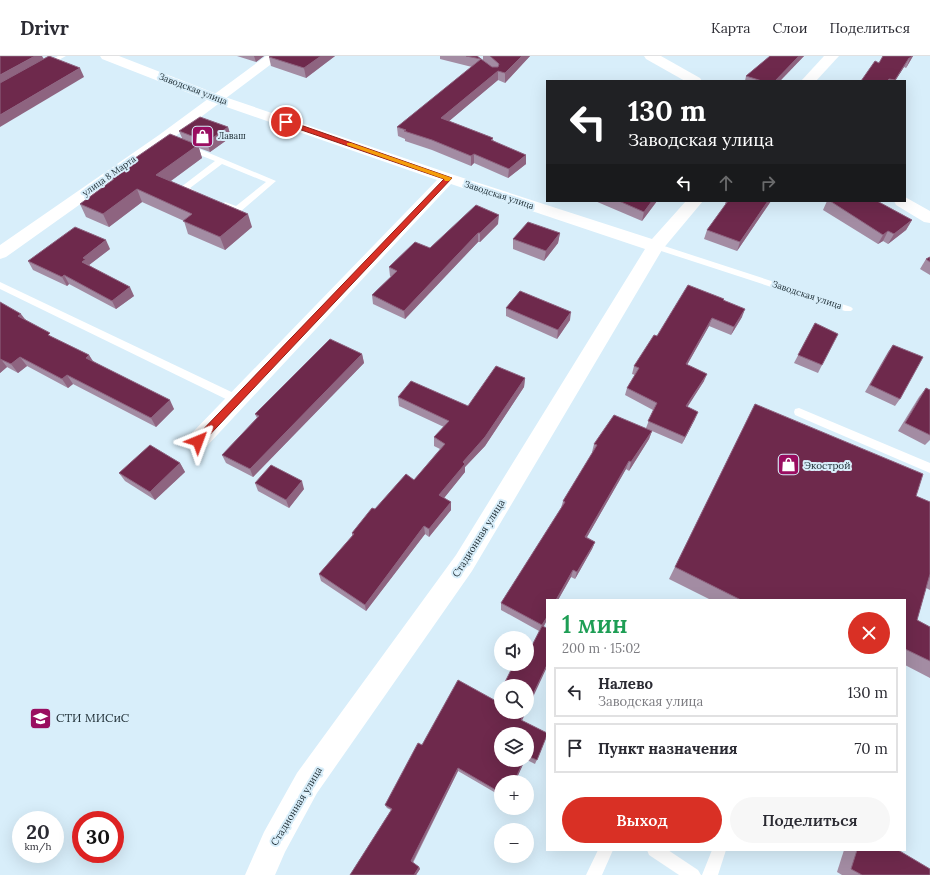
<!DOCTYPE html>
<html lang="ru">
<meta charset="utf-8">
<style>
:root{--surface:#fff;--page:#f7f7f7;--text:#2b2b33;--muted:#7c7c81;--line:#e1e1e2;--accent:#d93025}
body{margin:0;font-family:Lora,serif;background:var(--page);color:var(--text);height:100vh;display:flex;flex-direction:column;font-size:15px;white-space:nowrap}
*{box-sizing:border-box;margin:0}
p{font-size:13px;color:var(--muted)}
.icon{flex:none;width:22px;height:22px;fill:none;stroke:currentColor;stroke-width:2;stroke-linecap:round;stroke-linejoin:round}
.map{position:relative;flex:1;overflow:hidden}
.sheet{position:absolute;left:546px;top:543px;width:360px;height:252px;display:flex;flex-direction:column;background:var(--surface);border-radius:0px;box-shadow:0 4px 16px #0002}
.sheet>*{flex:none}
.top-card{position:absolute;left:546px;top:24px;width:360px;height:122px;border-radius:0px;box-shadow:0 4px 16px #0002;background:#202124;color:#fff;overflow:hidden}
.controls{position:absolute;left:494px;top:575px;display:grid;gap:8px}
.controls a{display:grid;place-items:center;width:40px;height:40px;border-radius:50%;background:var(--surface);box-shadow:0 4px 16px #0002;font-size:20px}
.speed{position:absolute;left:12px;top:755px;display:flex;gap:8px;font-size:20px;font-weight:700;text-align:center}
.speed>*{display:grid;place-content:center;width:52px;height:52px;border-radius:50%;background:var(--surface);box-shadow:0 4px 16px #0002;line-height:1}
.speed small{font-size:10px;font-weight:400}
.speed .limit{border:6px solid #d22;background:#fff;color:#111}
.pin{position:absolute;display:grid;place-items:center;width:34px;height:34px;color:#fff;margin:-17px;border:2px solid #fff;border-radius:50%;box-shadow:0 1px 4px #0007}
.me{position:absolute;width:44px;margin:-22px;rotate:44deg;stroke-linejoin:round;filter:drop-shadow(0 0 3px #0008)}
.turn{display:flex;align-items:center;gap:14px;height:84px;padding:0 16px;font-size:18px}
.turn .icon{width:52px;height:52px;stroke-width:2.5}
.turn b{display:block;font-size:28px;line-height:34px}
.lanes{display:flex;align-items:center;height:38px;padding:0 16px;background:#0003;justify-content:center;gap:20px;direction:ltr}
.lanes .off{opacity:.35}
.round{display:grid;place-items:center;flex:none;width:42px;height:42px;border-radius:21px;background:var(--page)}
.overview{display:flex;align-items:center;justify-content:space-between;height:68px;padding:0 16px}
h1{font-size:24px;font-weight:600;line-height:30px;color:#1e9e55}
.button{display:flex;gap:8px;margin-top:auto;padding:8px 16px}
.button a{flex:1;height:46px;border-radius:24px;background:var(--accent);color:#fff;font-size:16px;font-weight:600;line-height:46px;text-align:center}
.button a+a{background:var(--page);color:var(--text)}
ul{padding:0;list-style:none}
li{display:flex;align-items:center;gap:12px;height:50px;margin:0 8px 6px;padding:0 8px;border:2px solid var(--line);border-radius:0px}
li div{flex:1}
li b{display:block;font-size:15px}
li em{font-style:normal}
header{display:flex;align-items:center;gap:24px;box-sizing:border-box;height:56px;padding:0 20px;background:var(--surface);border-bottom:1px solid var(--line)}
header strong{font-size:19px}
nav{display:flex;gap:22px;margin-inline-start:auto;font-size:14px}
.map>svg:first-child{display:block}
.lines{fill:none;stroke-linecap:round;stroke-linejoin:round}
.lane{fill:#fff;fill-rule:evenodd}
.street{fill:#fff;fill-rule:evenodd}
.secondary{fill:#fff;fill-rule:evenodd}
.wall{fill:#a38ca3}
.shaded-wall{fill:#8e6480}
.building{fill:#6e294c;stroke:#8e6480}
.route{fill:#d93025;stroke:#8d1f18}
.slow{fill:#f59e0b}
.labels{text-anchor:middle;stroke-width:4;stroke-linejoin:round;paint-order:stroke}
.far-street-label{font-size:9px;fill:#1d2c33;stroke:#d8eefa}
.far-poi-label{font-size:9px;fill:#1d2c33;stroke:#d8eefa;text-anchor:start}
.poi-label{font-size:10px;fill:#1d2c33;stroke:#d8eefa;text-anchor:start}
.street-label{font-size:10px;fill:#1d2c33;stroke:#d8eefa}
.near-poi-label{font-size:12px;fill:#1d2c33;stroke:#d8eefa;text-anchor:start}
</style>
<header>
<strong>Drivr</strong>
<nav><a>Карта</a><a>Слои</a><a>Поделиться</a></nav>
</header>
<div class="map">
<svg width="930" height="819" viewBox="0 0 930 819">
<rect width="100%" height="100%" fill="#d8eefa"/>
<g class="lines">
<g class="lane">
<path d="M58,0H66L46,11L41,10Z"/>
<path d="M184,89H190L276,125L240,156H234L221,149L225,146L236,150L266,126L222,108L190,132L198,137L197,139L194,140L181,135V131L215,105L184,93Z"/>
<path d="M655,187L851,251L853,253L851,255H845L652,192L651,190L652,188Z"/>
<path d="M0,226L242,341L243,344L242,347H234L0,233Z"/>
<path d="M799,352L930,407V417L795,359L794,356L795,353Z"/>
<path d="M598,794H613L602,819H586Z"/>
<path d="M647,794H668L698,814L701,819H679L649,799Z"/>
<path d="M712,794H726L718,819H702Z"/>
</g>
<g class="street">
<path d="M100,0H119L222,40L454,119L652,183L686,145H703L662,194L472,515L317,737L285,796L275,819H245L264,776L297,717L456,499L645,193L451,128L206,391L198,394L190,391L187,385L190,379L437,124L212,46L102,3Z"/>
<path d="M824,0H839L816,25H801Z"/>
</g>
<g class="secondary">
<path d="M266,0H282L169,85L6,201L0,203V189L159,79Z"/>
<path d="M644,0H661L700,22L702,25H685L646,3Z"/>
<path d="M905,141L930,155V167L924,166L896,149L894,145H905Z"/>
</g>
</g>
<g class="wall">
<path d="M237,0H264L256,6Z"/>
<path d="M270,0H335L306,22L271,10L269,1Z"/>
<path d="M440,0H477L487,7L483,4V0H530L505,27L498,24L449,65L493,82V84L526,108L508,122L474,107L471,110L432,94L405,85V83L398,80L397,71L472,11L440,3Z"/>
<path d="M770,0H804L780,25H745L746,20Z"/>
<path d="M883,0H913L906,12L904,11L895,25H861L879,7Z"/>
<path d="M228,71L231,81L210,96L199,92L202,102L171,125L252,171L225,194L188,178L184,165L142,146L109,171L86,161L80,148L111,125L109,120L182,82L179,75Z"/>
<path d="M595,145H657L642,165Z"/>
<path d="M726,145H771L737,195L704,183L707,174L726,148H725Z"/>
<path d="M827,145H877L912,164L906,174L888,188L883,185L878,188L823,154Z"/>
<path d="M498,168L480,186H478L405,263L373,248L372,239L391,221L390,220L389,211L430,192Z"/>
<path d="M560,177L558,187L544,205L513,193V183Z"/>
<path d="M110,193L89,209L134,240L116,253L69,228L67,230L33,214L28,205Z"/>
<path d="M930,201V219L920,213L926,203Z"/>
<path d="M723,244L742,261L731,279L709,270L687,309L704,325L687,351L695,363L682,388L652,375L649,383L629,415L626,413L587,481L595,486L592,493L575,523L571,521L558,544H547V564L544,570L527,608L539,575L501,554V547L561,452L563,445L593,396H592L594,388L646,372L653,354L625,339L627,332L635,319L632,318L634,310L657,280Z"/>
<path d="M0,246L26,264L52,281L89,299L93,305L174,353L156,371L73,328L68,332L27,310L18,317L7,311L0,317Z"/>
<path d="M506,252L570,264L557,283L506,260Z"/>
<path d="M815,267L822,309L818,317L794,307Z"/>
<path d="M893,289L900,343L895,350L865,336L888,296Z"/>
<path d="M362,298L364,307L253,421L226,407L222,399L257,362L255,358Z"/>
<path d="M525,322L524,331L485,390L465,411V416L444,442L451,446V454L429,481L425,478L366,555L321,525L319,518L352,480V477L375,453L414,424L440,393L434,390V381L444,371L399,350L398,341L468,350Z"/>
<path d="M926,332L930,334V384L925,389L898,375L919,341Z"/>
<path d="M755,348L916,440L930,446V534L926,532L917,564L930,571V622L905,609V544H711L669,523Z"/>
<path d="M180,407L185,416L155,444L125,425L119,417Z"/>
<path d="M255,427L304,433L289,452L258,435Z"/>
<path d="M522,665L546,681L535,708L527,704V678L525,704L515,726H501V740L458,715L413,807L419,811L420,813L416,819H350L391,754L387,752L385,749L422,689Z"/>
<path d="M844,794H898L930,819H842L837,816Z"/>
</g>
<g class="shaded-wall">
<path d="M35,0H42L45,5L0,30V19Z"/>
<path d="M254,0H264L256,6Z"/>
<path d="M321,0H335L306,22L304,12Z"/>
<path d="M522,0H530L505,27V17Z"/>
<path d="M799,0H804L780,25H775Z"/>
<path d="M912,0H913L906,12L910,2Z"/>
<path d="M909,2L904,11L895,25H894Z"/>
<path d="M80,12L84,21L0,71V59Z"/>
<path d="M498,15V24L442,71L441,62Z"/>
<path d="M228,71L231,81L210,96L207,86Z"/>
<path d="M198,89L202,102L161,132L156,119Z"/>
<path d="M474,98V107L471,110V100Z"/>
<path d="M526,99V108L508,122L509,113Z"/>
<path d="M137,133L142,146L109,171L103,158Z"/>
<path d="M652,145H657L642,165L644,156Z"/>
<path d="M768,145H771L737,195L740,186Z"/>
<path d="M248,158L252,171L225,194L220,181Z"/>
<path d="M499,159L498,168L480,186V177Z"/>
<path d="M912,164L906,174L888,188L894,178Z"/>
<path d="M888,175L883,185L878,188L883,179Z"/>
<path d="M478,177V186L405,263L404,255Z"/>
<path d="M560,177L558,187L544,205L546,195Z"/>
<path d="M106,184L110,193L89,209L82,206L83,202Z"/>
<path d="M64,219L69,228L67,230L62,221Z"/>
<path d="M130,231L134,240L116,253L112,245Z"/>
<path d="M745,253L742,261L731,279L734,271Z"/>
<path d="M571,256L570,264L557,283L558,274Z"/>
<path d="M21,258L28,267L18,260Z"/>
<path d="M712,262L709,270L683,316L686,308Z"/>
<path d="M362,298L364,307L253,421L250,413Z"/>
<path d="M89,299L95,309L86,302Z"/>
<path d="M20,301L27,310L18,317L11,308Z"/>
<path d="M0,302L7,311L0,317Z"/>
<path d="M707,318L704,325L683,358L686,350Z"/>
<path d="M67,319L73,328L68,332L62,323Z"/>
<path d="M525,322L524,331L485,390L465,411V416L440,447L439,439Z"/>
<path d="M170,344L174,353L156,371L151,362Z"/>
<path d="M698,356L695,363L682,388L685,381Z"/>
<path d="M652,375L649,383L629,415L631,406Z"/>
<path d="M629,405L626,413L583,488L585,481Z"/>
<path d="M180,407L185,416L155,444L150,436Z"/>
<path d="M302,425L304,433L289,452L286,444Z"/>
<path d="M451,446V454L429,481V473Z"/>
<path d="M424,470L425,478L366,555L365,549Z"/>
<path d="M595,486L592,493L575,523L577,516Z"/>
<path d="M573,514L571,521L558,544H556Z"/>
<path d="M547,561V564L541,575L542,569Z"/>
<path d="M547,609V611L527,654V651Z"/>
<path d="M525,656H526L520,669L521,664Z"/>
<path d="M524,704H525L515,726H514Z"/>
<path d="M458,712V715L412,807L411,805Z"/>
<path d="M419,811L420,813L416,819H414Z"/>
</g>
<g class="building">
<path d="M0,0H35L0,19Z"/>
<path d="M49,0L80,12L0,59V27Z"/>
<path d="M270,0H321L304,12L269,1Z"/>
<path d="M466,0H477L492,11H498L499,8L490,0H522L505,17L498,15L441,62L493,82L491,84L526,99L509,113L474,98L471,100L432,84L404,75L406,74L397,71L481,3Z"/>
<path d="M770,0H799L775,25H762L746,20Z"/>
<path d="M883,0H912L910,2H909L895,24L889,23L887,25H861L875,5L879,7Z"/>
<path d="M200,61L228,71L207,86L179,75Z"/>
<path d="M170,78L198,89L156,119L248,158L220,181L183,165L192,158L137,133L103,158L80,148L114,123L109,120Z"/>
<path d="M619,145H652L644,156Z"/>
<path d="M728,145H768L740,186L707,174Z"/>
<path d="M830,145H877L912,164L894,178L888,175L883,179Z"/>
<path d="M476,149L499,159L480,177H478L404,255L372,239L397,215L389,211L415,186L430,192Z"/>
<path d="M528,166L560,177L546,195L513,183Z"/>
<path d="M75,171L106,184L83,202L86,203L82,206L130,231L112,245L64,219L62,221L28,205Z"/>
<path d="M930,201V206L926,203Z"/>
<path d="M688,229L724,243L723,244L745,253L734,271L712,262L686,308L707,318L686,350L698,356L685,381L648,365L657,347L627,332L639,312L634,310L654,279L657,280Z"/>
<path d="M520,235L571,256L558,274L506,252Z"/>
<path d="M0,246L21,258L18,260L50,277L48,279L89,299L86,302L170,344L151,362L67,319L62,323L20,301L11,308L0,303Z"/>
<path d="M815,267L838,278L822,309L798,299Z"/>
<path d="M330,283L362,298L250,413L222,399L259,360L255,358Z"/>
<path d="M893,289L923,301L900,343L870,329Z"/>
<path d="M496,310L525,322L485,381L463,406L465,408L439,439L451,446L429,473L424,470L365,549L319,518L354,478L352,477L372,452L375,453L406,418L414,424L445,388L434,381L449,365L398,341L411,325L468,350Z"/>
<path d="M926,332L930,334V379L905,367Z"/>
<path d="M755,348L923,418L916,440L930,446V518L917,564L930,571V605L905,593V544H741L675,511Z"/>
<path d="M614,359L652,375L631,406L629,405L585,481L595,486L577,516L573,514L556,544H547V561L542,569L501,547L565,446L563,445L597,389L594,388Z"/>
<path d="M150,389L180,407L150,436L119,417Z"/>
<path d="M271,409L302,425L286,444L255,427Z"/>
<path d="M542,570L547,572V609L527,651V630H503L514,608H527V599Z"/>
<path d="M458,624L496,645L501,635V656H525L521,664L547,677V679L537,704L527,700V678H501V704H524L514,726H501V737L458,712L411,805L419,811L414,819H350L392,753L385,749L418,687L422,689Z"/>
<path d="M857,794H898L930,813V819H862L851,813Z"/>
</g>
<path class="route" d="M284,65H289L452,122L201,388L198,389L193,385L194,383L444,123L284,68Z"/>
<path class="slow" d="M347,87H351L452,122L449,125H445L444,123L347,89Z"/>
<defs>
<symbol id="shop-square" viewBox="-11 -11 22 22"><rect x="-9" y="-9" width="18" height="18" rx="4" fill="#990d60" stroke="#d8eefa"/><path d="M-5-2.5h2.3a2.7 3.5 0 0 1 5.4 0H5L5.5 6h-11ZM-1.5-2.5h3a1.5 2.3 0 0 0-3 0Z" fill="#fff"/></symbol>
<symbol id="university-square" viewBox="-11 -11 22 22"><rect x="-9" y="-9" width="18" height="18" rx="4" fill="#990d60" stroke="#d8eefa"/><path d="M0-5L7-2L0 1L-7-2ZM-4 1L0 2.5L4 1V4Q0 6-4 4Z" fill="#fff"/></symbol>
</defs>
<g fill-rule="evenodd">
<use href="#shop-square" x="190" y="68" width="25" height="25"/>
<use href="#shop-square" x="776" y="396" width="25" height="25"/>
<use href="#university-square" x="28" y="650" width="25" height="25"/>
</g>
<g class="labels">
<g class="far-street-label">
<text transform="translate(193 33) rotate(21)" y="3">Заводская улица</text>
<text transform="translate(109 120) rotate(-35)" y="3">улица 8 Марта</text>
<text transform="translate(499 139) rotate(18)" y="3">Заводская улица</text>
<text transform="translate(807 239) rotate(18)" y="3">Заводская улица</text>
</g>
<g class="far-poi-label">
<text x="218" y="83">Лаваш</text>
</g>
<g class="poi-label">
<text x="804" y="413">Экострой</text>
</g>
<g class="street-label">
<text transform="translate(478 482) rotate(-58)" y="4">Стадионная улица</text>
<text transform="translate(296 750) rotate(-59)" y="4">Стадионная улица</text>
</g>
<g class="near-poi-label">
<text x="56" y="666">СТИ МИСиС</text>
</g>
</g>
</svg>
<div class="controls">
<a><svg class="icon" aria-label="sound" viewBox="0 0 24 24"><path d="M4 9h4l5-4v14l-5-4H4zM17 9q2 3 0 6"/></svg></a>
<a><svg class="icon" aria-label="search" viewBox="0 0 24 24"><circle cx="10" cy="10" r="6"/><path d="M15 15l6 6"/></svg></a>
<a><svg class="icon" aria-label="layers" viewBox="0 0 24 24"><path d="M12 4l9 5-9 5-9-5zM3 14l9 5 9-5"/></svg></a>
<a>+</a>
<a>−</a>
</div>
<div class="speed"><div>20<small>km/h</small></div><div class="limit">30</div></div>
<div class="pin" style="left:286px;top:66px;background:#d93025"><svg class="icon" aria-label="arrive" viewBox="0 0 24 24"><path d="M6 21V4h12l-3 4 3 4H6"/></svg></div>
<svg class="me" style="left:198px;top:385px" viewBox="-20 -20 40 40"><path d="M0-17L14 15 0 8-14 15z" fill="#d93025" stroke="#fff" stroke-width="4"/></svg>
<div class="top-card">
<div class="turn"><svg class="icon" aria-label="left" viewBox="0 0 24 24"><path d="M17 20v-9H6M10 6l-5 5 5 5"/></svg><div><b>130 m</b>Заводская улица</div></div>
<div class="lanes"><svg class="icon" aria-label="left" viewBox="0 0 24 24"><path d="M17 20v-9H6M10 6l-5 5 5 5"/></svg><svg class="icon off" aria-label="ahead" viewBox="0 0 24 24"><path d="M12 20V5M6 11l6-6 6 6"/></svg><svg class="icon off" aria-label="right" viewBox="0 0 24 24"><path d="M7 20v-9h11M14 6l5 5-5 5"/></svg></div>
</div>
<section class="sheet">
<div class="overview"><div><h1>1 мин</h1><p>200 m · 15:02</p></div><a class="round" style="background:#d93025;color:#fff"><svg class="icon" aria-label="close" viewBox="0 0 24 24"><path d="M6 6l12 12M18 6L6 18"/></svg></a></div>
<ul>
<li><svg class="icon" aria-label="left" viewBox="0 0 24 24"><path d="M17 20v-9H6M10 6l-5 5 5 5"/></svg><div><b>Налево</b><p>Заводская улица</p></div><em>130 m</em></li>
<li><svg class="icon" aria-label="arrive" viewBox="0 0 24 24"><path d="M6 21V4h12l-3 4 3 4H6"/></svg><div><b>Пункт назначения</b></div><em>70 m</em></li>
</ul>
<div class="button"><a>Выход</a><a>Поделиться</a></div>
</section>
</div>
